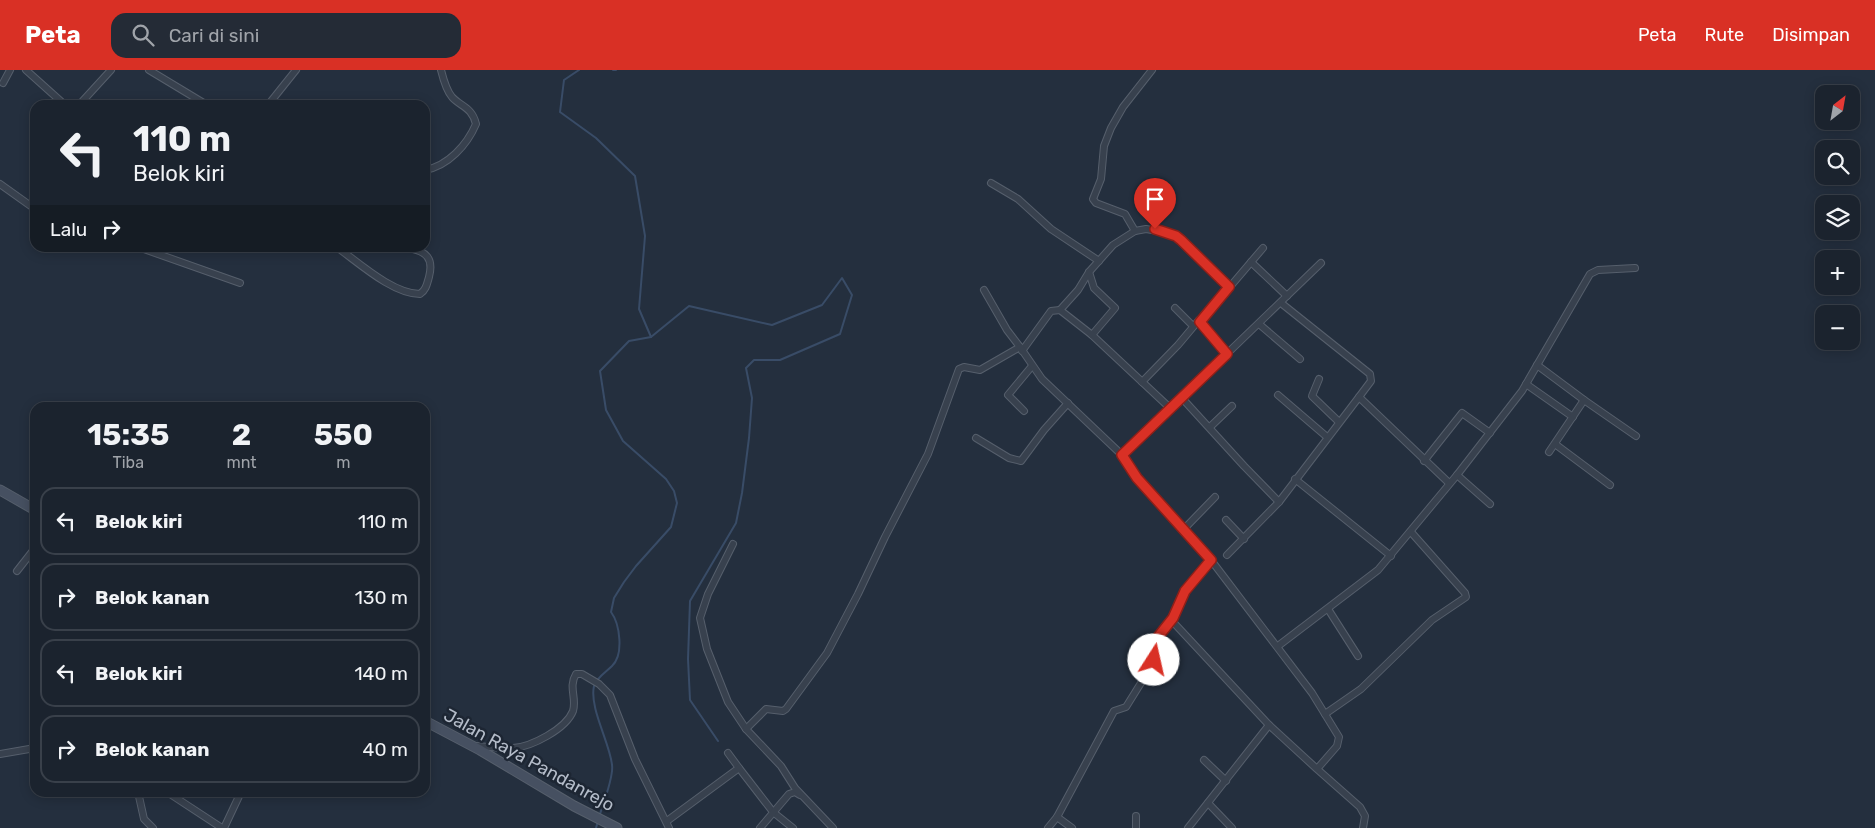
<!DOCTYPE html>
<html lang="id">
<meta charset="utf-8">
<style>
:root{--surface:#1b232e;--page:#242b36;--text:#f1f3f6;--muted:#a0a4aa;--line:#39404a;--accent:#d93025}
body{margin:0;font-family:Rubik,sans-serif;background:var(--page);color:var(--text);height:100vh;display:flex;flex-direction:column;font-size:19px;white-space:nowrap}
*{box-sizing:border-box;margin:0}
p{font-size:16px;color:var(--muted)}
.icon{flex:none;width:28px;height:28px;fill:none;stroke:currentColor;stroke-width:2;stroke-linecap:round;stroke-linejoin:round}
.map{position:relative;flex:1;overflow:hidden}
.sheet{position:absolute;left:30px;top:332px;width:400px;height:395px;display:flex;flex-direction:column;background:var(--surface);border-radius:15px;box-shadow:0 2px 12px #0003,0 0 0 1px var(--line)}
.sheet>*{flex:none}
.top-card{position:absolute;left:30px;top:30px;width:400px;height:152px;border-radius:15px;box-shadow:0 2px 12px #0003,0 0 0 1px var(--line);background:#1b232e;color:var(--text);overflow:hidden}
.needle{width:32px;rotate:31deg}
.controls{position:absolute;left:1815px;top:15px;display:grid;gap:10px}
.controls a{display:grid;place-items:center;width:45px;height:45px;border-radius:10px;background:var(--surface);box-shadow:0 2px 12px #0003,0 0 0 1px var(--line);font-size:25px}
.pin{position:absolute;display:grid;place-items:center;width:42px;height:42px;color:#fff;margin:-51px -21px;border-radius:50% 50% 50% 0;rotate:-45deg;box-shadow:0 0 5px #0007}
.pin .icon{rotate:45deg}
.me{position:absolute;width:55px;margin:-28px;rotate:10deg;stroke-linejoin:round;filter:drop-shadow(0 0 4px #0008)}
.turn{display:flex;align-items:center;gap:18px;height:105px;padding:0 20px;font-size:22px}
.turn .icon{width:65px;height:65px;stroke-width:2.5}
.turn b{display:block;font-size:35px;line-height:42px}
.then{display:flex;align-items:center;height:48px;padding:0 20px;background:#0003;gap:10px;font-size:19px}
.eta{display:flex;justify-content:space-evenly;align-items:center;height:85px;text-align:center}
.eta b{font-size:30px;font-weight:700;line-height:35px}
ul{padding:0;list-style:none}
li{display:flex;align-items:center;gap:15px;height:68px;margin:0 10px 8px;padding:0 10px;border:2px solid var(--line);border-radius:15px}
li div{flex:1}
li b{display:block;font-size:19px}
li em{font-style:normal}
header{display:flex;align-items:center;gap:30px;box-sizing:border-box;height:70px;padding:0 25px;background:var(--accent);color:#fff}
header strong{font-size:24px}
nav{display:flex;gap:28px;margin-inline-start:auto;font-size:18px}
.search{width:350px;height:45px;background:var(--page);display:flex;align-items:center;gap:12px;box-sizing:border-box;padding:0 18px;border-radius:15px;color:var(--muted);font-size:19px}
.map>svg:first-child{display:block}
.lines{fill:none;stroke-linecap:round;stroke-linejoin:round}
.stream{stroke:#394c67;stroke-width:2}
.minor-casing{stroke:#565f6c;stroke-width:8}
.secondary-casing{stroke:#565f6c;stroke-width:11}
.minor{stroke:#38414e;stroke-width:6}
.secondary{stroke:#465061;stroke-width:9}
.route-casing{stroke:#8d1f18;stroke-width:12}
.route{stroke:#d93025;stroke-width:9}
.labels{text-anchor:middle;stroke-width:5;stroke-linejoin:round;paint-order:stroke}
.street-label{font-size:18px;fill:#b4bcc9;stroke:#1d2633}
</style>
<header>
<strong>Peta</strong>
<div class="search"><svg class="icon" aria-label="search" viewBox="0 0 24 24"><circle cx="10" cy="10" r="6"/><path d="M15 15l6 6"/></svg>Cari di sini</div>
<nav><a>Peta</a><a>Rute</a><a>Disimpan</a></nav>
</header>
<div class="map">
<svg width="1875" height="758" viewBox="0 0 1875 758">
<rect width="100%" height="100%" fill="#242f3e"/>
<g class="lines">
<g class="stream">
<path d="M579,0L564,10L560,42L596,68L635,106L645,166L639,239L651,267L689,236L772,255L822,235L842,208L852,225L840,264L780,290H754L746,298L752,328L749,368L742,423L736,453L690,531L688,589L690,630L718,671"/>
<path d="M613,0H616"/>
<path d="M599,747C603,734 614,707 612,695C610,673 589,638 594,616C597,607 606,602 612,596C624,585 620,554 611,542L614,528L624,512L636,496L671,457L677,433L674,421L666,409L623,371L606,340L600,301L629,271L651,267"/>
<path d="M596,758L598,751"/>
</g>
<defs>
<g id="minor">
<path d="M26,0L65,35"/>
<path d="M149,0L207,35"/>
<path d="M3,13L10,0"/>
<path d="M79,35L111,0"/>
<path d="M268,35L296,0"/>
<path d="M425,100C448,96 467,75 476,54C472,37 461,37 452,27C446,20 443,8 441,0"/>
<path d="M991,113L1018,129L1051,159L1099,191"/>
<path d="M0,114L35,139"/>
<path d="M1135,161L1125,144L1096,133L1093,129L1101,109L1104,76L1111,58L1123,37L1152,0"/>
<path d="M141,178L240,213"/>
<path d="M338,178C359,193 393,224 420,224C426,220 427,214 429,207C434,188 426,181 408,178"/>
<path d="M1251,192L1287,226"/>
<path d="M1089,202L1094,218L1115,238L1092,265"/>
<path d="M984,220L1007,260L1020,277"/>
<path d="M1281,233L1370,304L1371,311L1359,327"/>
<path d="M1175,238L1193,256"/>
<path d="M1060,240L1078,220L1089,202L1113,175L1135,161L1146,159L1164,162L1181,170L1229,217"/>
<path d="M1200,252L1263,178"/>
<path d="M1259,254L1300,289"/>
<path d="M1022,281L1051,241L1060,240L1092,265L1170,338"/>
<path d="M1537,295L1584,330"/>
<path d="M1319,309L1312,326L1339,352"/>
<path d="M1142,312L1178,275L1199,250L1227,284"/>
<path d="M1526,314L1573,347"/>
<path d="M1278,325L1327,367"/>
<path d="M1181,327L1244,396L1279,432"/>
<path d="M1024,341L1008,325L1032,296"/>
<path d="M1210,357L1232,336"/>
<path d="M976,368L1009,388L1021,391L1044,360L1068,333"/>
<path d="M1555,374L1610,415"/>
<path d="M1549,382L1584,330L1636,366"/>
<path d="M1424,391L1462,343L1490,363"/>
<path d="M1457,405L1490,434"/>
<path d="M1295,409L1391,486"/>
<path d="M1226,450L1244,469"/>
<path d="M1183,460L1215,427"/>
<path d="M733,474L708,524L700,548L707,579L728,632L746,659"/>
<path d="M1227,485L1279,432L1359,327L1449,413"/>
<path d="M1211,490L1137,408L1122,385L1321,193"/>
<path d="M17,501L35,478"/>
<path d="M1328,539L1358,586"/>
<path d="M1278,576L1378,500L1457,405L1522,321L1590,204L1598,200L1635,198"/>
<path d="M1325,644L1361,619L1432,550L1466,527L1465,523L1411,462"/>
<path d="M474,676C487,676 500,679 513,678C531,677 566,659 573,641C577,628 568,617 576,604H582L599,614L610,625L635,689L669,758"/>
<path d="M728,683L739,698"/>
<path d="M0,684L35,678"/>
<path d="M1204,690L1226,711"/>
<path d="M1317,699L1269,655L1174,553C1170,534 1199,504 1211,490L1312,623L1339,667L1337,676L1317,699L1360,737L1365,746L1363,758"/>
<path d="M138,722L144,749L153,758"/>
<path d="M167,722L222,758"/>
<path d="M1208,733L1232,758"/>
<path d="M1136,746V758"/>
<path d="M667,751L739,698L773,742L793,758"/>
<path d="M224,758L241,722"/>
<path d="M760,758L789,724L795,722L800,725"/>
<path d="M833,758L795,718L781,696L746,659L766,639L783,641L786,639L827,583L858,524L885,467L928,384L959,299L964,297L980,300L1020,277L1042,309L1122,385"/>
<path d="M1048,758L1057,747"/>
<path d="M1072,758L1057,747L1114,641L1126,637L1154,592V572L1173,548"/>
<path d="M1188,758L1269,655"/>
</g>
<g id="secondary">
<path d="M0,420L35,440"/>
<path d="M425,651L480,680L574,736L617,758"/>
</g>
</defs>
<use href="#minor" class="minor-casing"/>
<use href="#secondary" class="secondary-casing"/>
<use href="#minor" class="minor"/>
<use href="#secondary" class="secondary"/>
</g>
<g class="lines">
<defs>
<path id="route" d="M1154,590V572L1173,548L1185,521L1211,490L1137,408L1122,385L1227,284L1200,252L1229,217L1181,170L1176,166L1155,159"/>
</defs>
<use href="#route" class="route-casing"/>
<use href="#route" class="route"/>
</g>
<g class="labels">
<g class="street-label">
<text transform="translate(529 690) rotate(29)" y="6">Jalan Raya Pandanrejo</text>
</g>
</g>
</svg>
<div class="controls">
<a><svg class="needle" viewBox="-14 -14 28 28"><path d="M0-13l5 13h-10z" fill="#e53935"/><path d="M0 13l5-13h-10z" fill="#a0a4aa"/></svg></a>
<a><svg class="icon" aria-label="search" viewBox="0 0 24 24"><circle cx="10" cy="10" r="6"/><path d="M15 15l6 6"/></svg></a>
<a><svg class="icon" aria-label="layers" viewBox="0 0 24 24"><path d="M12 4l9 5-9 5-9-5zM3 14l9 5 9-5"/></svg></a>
<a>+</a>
<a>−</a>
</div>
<div class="pin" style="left:1155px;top:159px;background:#d93025"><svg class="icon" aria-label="arrive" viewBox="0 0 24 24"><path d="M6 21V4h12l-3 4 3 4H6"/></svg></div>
<svg class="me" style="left:1154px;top:590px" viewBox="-20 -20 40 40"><circle r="19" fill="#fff"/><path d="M0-13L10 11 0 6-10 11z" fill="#d93025"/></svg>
<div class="top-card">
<div class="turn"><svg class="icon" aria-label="left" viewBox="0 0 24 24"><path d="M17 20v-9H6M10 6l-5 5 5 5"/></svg><div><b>110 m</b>Belok kiri</div></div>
<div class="then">Lalu<svg class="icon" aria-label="right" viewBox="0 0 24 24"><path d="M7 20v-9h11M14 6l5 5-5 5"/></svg></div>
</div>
<section class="sheet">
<div class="eta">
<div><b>15:35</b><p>Tiba</p></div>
<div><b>2</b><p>mnt</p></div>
<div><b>550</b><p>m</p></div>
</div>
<ul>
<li><svg class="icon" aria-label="left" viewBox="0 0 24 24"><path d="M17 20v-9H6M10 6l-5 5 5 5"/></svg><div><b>Belok kiri</b></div><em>110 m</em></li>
<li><svg class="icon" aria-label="right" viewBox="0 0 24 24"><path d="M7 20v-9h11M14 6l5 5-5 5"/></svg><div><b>Belok kanan</b></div><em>130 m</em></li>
<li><svg class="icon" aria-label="left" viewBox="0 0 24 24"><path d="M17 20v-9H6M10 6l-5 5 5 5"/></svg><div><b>Belok kiri</b></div><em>140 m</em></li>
<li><svg class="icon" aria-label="right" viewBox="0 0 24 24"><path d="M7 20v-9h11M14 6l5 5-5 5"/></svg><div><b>Belok kanan</b></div><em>40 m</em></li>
</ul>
</section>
</div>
